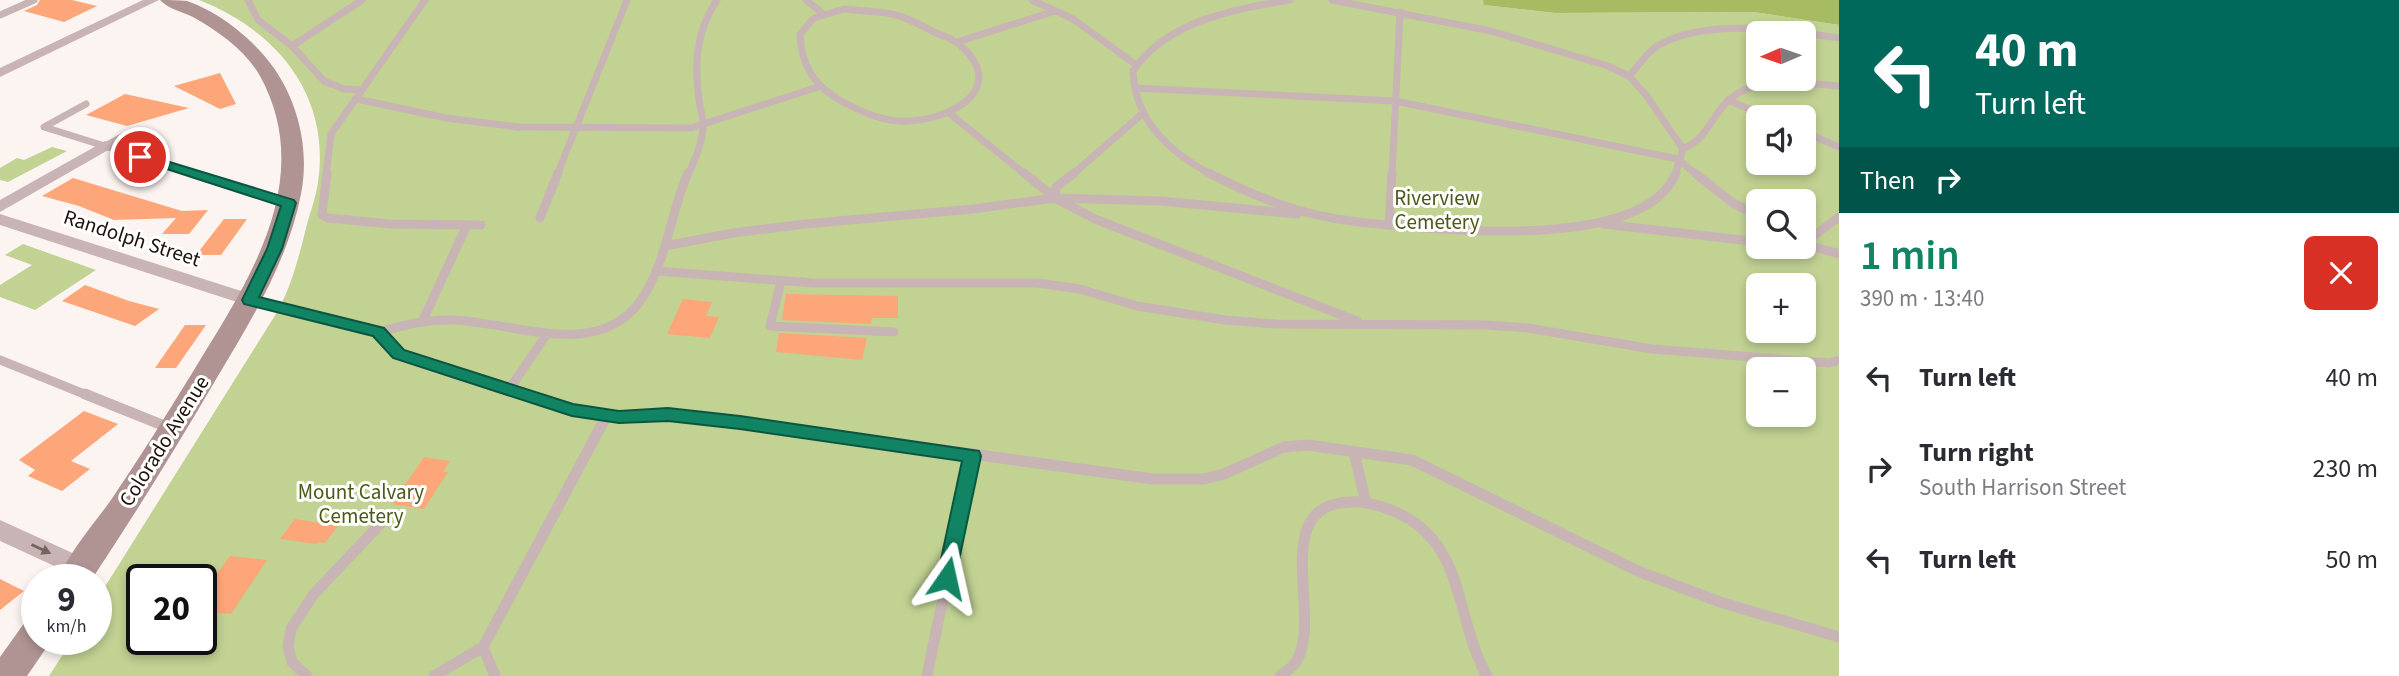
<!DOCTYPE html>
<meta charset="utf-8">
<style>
:root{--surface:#fff;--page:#f2f2f3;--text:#2b2b33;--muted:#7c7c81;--accent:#118463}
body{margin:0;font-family:"Source Sans 3",sans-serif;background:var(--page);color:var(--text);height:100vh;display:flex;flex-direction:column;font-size:26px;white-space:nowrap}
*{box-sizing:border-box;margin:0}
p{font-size:23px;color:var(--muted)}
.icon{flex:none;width:38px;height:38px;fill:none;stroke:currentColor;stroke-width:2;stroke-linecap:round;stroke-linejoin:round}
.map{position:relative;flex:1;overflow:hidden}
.sheet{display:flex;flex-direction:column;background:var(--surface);width:560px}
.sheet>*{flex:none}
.guide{background:#00695c;color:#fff;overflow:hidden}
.needle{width:46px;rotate:268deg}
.controls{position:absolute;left:1746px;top:21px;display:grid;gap:14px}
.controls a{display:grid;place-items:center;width:70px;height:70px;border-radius:10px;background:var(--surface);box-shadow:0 4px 10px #0003;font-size:35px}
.speed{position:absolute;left:21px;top:564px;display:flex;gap:14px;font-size:35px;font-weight:700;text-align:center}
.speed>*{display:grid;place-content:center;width:91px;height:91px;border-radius:50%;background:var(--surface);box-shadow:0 4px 10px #0003;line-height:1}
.speed small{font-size:18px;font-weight:400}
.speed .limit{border:4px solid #111;border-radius:10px;background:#fff;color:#111}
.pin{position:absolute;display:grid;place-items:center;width:60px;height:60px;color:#fff;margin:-30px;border:4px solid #fff;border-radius:50%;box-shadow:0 2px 7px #0007}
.me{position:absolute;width:77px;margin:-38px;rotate:11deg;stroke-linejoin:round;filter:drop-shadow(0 0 5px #0008)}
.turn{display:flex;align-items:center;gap:24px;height:147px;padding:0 21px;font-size:32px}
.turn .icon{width:91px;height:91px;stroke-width:2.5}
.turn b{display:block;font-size:49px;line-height:60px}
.then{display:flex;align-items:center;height:66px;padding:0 21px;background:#0003;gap:14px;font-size:26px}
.round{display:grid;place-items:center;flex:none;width:74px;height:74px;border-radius:10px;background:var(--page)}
.overview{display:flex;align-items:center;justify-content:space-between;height:119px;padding:0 21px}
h1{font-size:42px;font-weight:600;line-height:52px;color:var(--accent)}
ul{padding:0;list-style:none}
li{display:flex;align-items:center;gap:21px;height:91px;padding:0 21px}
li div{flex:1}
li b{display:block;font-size:26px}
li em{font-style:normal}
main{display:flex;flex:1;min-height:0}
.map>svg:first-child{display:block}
.green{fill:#c1d293;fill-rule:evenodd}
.forest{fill:#a7bc62}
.building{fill:#fda679}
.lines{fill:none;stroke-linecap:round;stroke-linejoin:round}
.lane-far2{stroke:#c8b4b4;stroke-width:7}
.lane-far1{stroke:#c8b4b4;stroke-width:9}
.lane{stroke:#c8b4b4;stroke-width:11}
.street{fill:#c8b4b4;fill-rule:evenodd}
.secondary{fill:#b09494;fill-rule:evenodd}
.oneway{fill:#746360}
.route{fill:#118463;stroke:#0b5640;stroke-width:2}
.labels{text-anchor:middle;stroke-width:6;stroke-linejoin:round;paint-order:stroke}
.park-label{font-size:21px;fill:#4c5919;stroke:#fff}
.street-label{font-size:21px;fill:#1f120b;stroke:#fff}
</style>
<main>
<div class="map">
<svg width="1839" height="676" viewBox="0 0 1839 676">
<rect width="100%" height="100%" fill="#fcf4f1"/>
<g class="green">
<path d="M199,0H1483L1485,5L1555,13L1753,12L1839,25V676H49L73,639H96V601L279,309C292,283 299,257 306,228C310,213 316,197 318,182C331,95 276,30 199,0ZM1759,33H1804V79H1759ZM1759,117H1804V163H1759ZM1759,201H1804V247H1759ZM1759,285H1804V331H1759ZM1759,369H1804V415H1759ZM142,579H201V639H142Z"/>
<path d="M52,147L67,151L8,182L0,180V168L17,158L24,160Z"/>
<path d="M23,244L96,270L35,310L0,297V285L32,265L5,255Z"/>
</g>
<path class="forest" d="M1483,0H1839V25L1753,12L1555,13L1484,5Z"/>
<g class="building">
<path d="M40,0H72L97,6L64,22L24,11L37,5Z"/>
<path d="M220,73L236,104L220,109L174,86Z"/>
<path d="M125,94L189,108L127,126L86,115Z"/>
<path d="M73,178L182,211L208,210L189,234H162L176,218L114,220L79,206L42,196Z"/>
<path d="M224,219H247L221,255H196Z"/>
<path d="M85,285L129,301L159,309L135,326L62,301Z"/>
<path d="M786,294L898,296V318H872L871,324L782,320Z"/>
<path d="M683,299L712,302L706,316L719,317L710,338L667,334Z"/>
<path d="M185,325H206L176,368H155Z"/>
<path d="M779,333L867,338L862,360L776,352Z"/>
<path d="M84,411L118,424L71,461L90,469L62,491L28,476L35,470L19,460Z"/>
<path d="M424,457L450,461L443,472H448L424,509L392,504Z"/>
<path d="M295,519L338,526L325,543L319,542L317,544L280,539Z"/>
<path d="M230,556L267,560L231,614L201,611V595Z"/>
<path d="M0,579L24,591L0,610Z"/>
</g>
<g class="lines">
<g class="lane-far2">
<path d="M248,0L258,20L292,46L324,81L344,89L362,90"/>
<path d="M806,0L822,13"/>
<path d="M1032,0L1073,19L1135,64"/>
<path d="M1332,0L1491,31L1608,66L1629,76L1646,95L1683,149L1675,175"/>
<path d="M844,9C860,11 876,11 892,14C907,17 922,26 936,33C944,36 953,39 960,45C1013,92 942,124 898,121C879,120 860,111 843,102C815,87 801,66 800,34L814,18Z"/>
<path d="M0,15L34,0"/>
<path d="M957,42L1055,11"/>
<path d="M292,46L362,0"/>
<path d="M1629,76C1639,66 1646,52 1659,45C1707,18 1787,30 1839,38"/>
<path d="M1135,88L1395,101L1678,159L1697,175"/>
<path d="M357,99L446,118L518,127L691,128L818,87"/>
<path d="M1728,100L1768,117"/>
<path d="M86,104L44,127L197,175"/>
<path d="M949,113L1026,175"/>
<path d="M1804,132L1839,147"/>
<path d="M105,146L131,132L148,134L141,143L125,151"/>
<path d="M1683,149C1705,139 1709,123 1723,106C1749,74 1803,83 1839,86"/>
<path d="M326,175L331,134L425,0"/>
<path d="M557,175L627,0"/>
<path d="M688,175C695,160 702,144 703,128C704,118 700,110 699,100C694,64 696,31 717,0"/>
<path d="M1072,175L1142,114"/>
<path d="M1212,175C1170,152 1135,122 1133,71C1166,21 1235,9 1290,0"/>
<path d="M1392,175L1400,12"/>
</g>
<g class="lane-far1">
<path d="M191,173L288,203"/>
<path d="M327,173L322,215L328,218L390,224L481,225"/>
<path d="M1024,173L1055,198L1095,219L1357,321"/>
<path d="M1209,173C1272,206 1318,220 1389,225L1392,173"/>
<path d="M1695,173L1730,201L1759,217"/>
<path d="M1055,198L1056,187L1074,173"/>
<path d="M540,218L558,173"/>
<path d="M1603,224L1759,242"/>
<path d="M1389,225C1454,231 1646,249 1676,173"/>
<path d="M1804,243L1839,217"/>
<path d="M1804,244L1839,254"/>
<path d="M665,246L733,233L805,224L973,209L1055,198L1161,201L1297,214"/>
<path d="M657,271L814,283H1037L1080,289L1137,306L1225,320L1276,324L1486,325L1528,328L1652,349L1829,363L1839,360"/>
<path d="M781,281L770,326L894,332"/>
<path d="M250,300L379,332L398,354L528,396"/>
<path d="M423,320L467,225"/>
<path d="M379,332C404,325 426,319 452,320C517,322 603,364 645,294C667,257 671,212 688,173"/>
<path d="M0,360L89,396"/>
<path d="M508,391L547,334"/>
</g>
<g class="lane">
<path d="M85,394L172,429"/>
<path d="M522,394L572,410L619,417L668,414L740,422L1153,479H1204L1224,474L1284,447L1308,445L1412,460L1640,572L1720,602L1839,637"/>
<path d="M1354,452L1366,503"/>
<path d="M483,647L495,676"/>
<path d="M307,676L292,662L288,646L291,629L313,595L383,521"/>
<path d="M434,676L483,647L607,415"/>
<path d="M927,676L972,456"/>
<path d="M1280,676C1285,672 1292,668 1296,662C1325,616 1263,498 1358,502C1375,503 1390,509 1404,516C1466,550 1455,619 1487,676"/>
</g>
<g class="street">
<path d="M143,0H159L0,77V68Z"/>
<path d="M105,141L110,143L113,146L110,149L0,212V200Z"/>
<path d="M0,214L257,296L259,300L257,304H243L0,225Z"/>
<path d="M0,520L90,561L94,568L90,575L82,578L74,575L0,541Z"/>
</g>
<g class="secondary">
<path d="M160,0C169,0 179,0 187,1C214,10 242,31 261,52C295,89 311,144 301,194C288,262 250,322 215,381C176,448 135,514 92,579H58C70,551 93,525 111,500C140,457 167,414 194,370C248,282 317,180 260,76C246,51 218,31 193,17C183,12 168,9 160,0Z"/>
<path d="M37,618V639H51L49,644L27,676H0V657L25,622Z"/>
</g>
</g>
<defs><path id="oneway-solid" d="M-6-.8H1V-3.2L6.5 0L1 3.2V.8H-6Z" transform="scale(1.75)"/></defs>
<use class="oneway" href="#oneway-solid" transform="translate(41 549) rotate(25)"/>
<path class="route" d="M140,153L294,200L296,203L282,249L259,297L384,328L404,350L573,404L619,411L668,408L740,416L979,451L981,456L954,584L947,587L940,584L937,578L962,461L740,429L668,421L619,423L572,416L393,358L373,336L244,304L242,300L267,249L281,206L136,159L134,157Z"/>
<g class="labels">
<g class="park-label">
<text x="1437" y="205">Riverview<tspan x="1437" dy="24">Cemetery</tspan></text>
<text x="361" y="499">Mount Calvary<tspan x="361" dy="24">Cemetery</tspan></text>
</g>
<g class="street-label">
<text transform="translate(132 238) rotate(18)" y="7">Randolph Street</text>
<text transform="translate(164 441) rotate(-58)" y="7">Colorado Avenue</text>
</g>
</g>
</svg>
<div class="controls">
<a><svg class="needle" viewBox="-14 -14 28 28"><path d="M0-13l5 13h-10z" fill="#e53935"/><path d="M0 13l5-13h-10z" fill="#7c7c81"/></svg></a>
<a><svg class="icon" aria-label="sound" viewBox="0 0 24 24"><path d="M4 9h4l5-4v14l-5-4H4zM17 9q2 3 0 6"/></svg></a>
<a><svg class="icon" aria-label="search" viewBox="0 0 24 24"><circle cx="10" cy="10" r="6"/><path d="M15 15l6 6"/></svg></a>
<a>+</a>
<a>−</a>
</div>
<div class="speed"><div>9<small>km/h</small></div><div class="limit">20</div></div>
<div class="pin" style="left:140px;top:157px;background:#d93025"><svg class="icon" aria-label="arrive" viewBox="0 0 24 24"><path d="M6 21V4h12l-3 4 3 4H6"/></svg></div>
<svg class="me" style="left:947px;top:578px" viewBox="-20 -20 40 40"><path d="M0-17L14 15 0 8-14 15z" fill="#118463" stroke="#fff" stroke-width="4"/></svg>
</div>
<section class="sheet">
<div class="guide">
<div class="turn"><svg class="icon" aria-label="left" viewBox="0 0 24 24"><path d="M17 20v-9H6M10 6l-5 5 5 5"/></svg><div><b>40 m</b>Turn left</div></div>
<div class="then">Then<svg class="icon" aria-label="right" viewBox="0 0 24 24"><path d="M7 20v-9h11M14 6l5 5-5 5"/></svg></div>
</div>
<div class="overview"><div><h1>1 min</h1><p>390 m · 13:40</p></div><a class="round" style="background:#d93025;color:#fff"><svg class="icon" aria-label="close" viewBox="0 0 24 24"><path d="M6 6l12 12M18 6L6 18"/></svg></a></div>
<ul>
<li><svg class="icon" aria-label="left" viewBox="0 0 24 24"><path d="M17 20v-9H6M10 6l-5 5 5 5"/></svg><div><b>Turn left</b></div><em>40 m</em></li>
<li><svg class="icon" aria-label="right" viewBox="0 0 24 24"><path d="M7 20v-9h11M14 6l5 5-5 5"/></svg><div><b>Turn right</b><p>South Harrison Street</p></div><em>230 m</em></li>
<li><svg class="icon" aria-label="left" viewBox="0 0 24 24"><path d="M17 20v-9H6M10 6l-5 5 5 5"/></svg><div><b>Turn left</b></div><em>50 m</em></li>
</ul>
</section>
</main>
